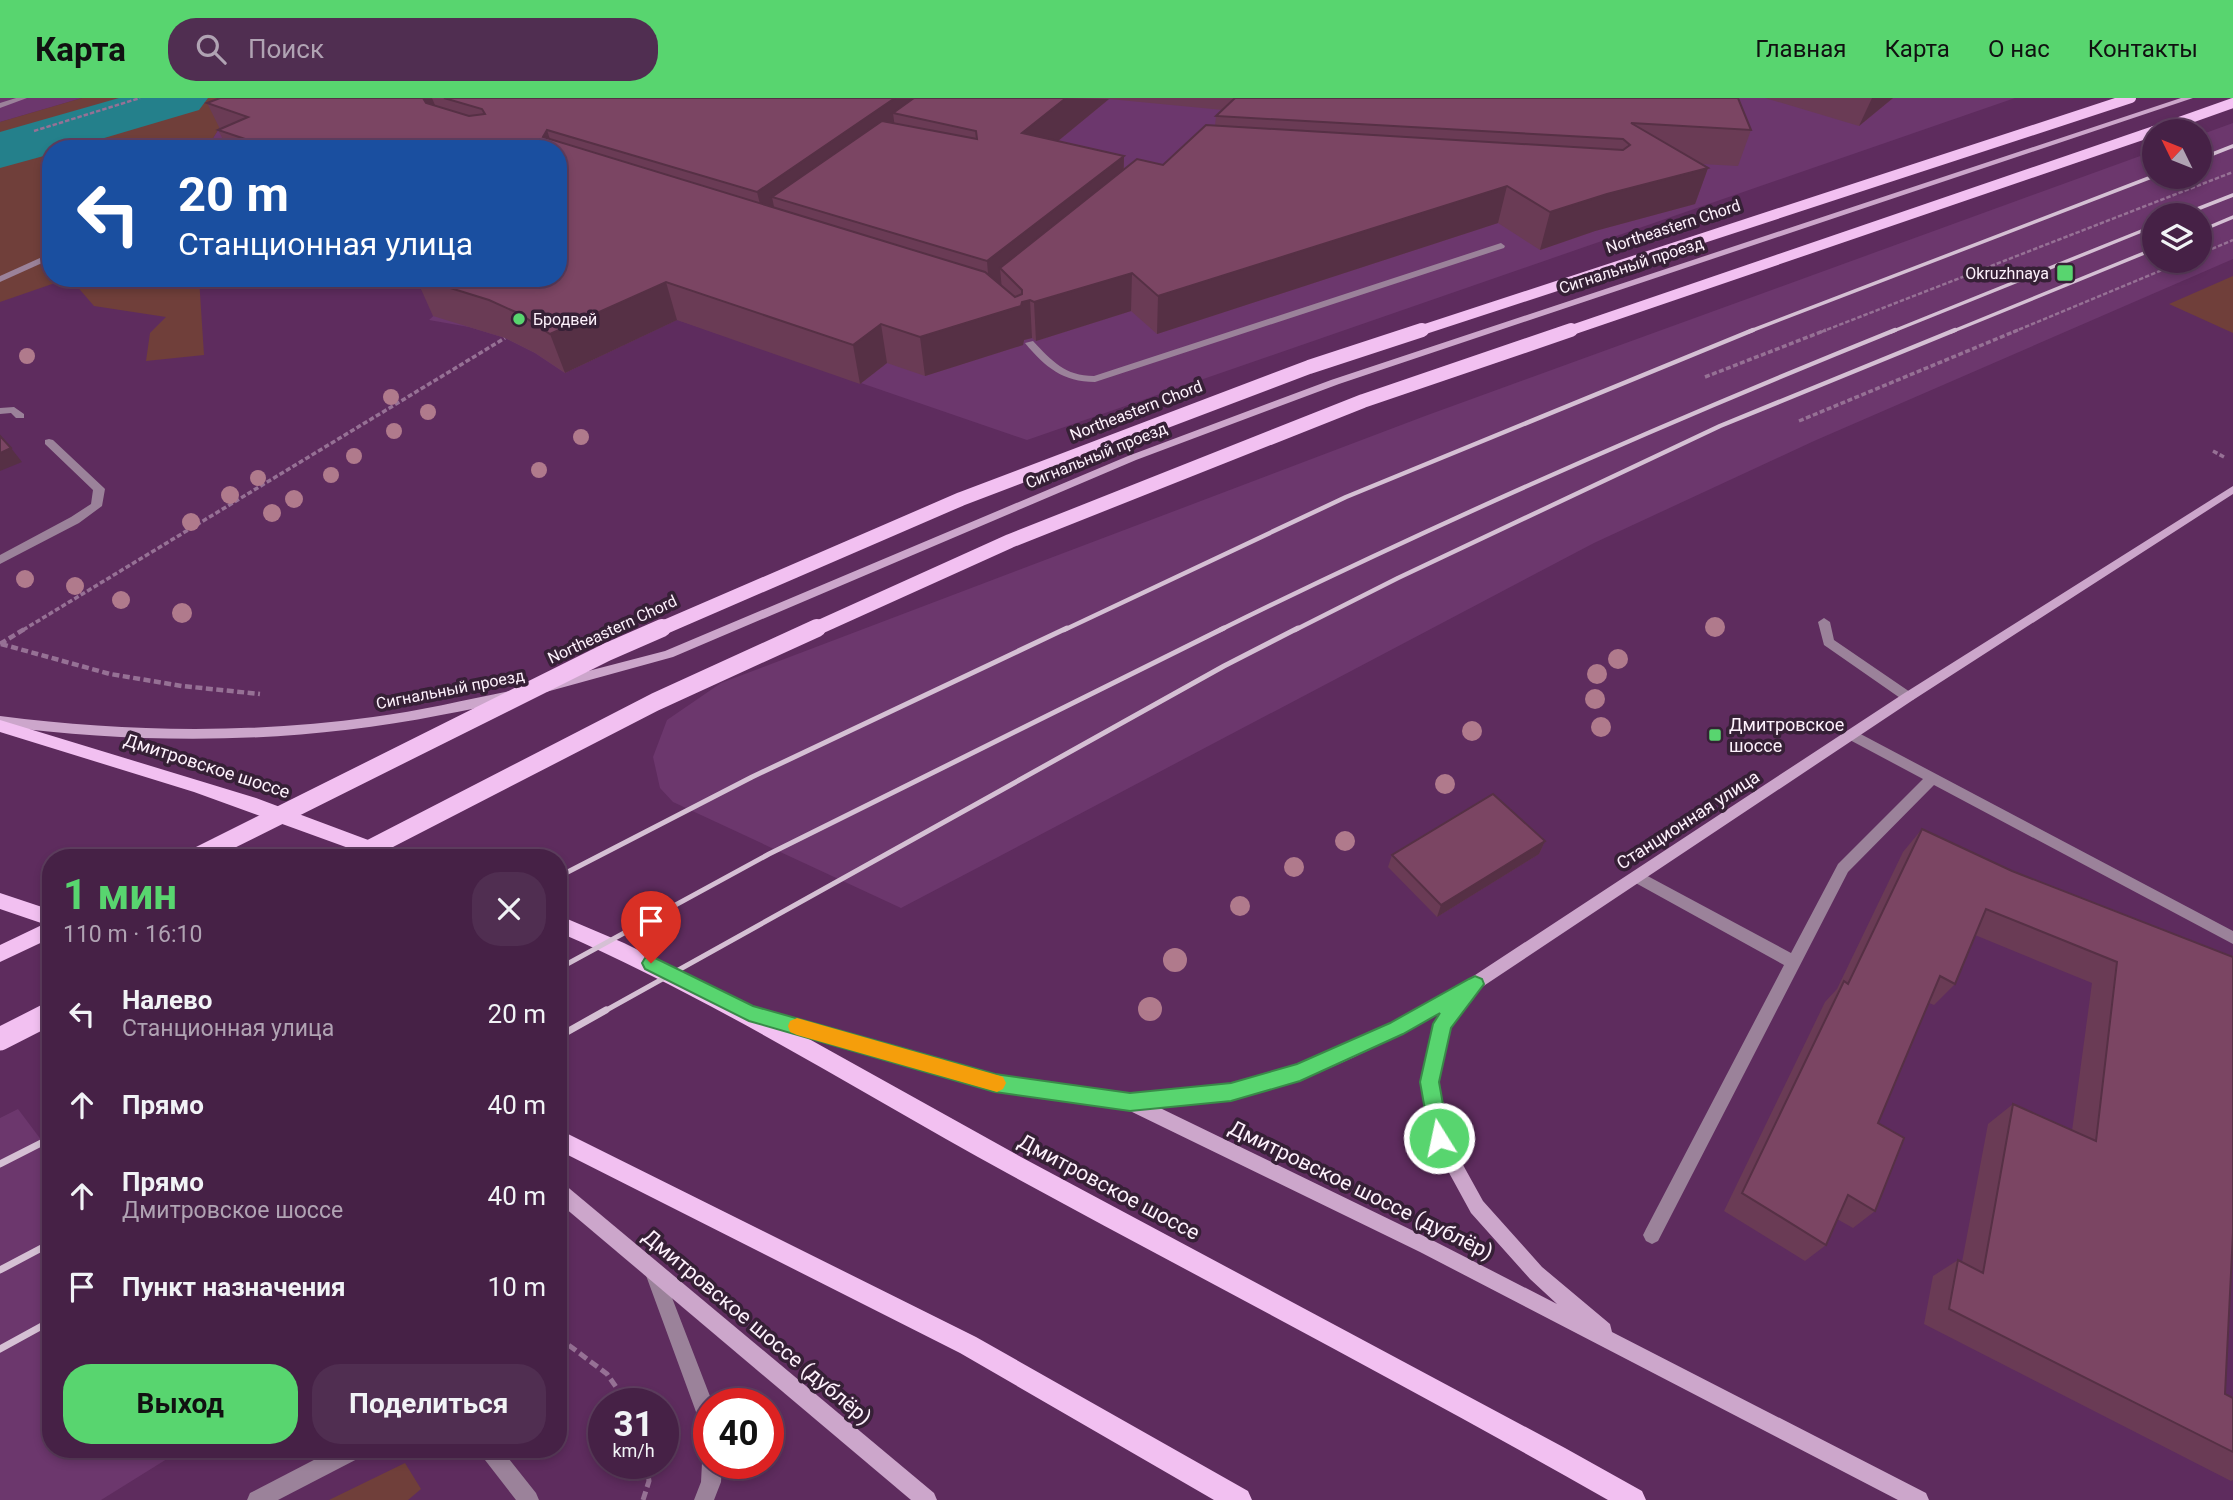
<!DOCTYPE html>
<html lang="ru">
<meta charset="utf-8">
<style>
:root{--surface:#462146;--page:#502e51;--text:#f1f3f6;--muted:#b0a3b3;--line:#5e3e5f;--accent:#58d56f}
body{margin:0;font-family:Roboto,sans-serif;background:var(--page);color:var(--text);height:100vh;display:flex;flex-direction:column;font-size:26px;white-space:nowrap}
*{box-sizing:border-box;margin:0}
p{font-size:23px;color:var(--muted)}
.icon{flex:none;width:38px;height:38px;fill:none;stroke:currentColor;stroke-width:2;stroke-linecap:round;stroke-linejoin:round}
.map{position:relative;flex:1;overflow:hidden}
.side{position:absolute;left:42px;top:751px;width:525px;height:609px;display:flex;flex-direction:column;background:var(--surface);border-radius:28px;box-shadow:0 4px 10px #0003,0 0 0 2px var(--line)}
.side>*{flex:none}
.top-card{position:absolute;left:42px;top:42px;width:525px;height:147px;border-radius:28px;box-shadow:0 4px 10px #0003,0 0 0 2px var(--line);background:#1a4fa0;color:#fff;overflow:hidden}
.needle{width:46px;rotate:313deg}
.tools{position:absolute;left:2142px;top:21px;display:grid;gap:14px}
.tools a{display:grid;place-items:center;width:70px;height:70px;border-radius:50%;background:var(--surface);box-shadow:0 4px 10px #0003,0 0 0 2px var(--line);font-size:35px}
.speed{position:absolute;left:588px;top:1290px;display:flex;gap:14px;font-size:35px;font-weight:700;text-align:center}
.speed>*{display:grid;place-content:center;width:91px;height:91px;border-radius:50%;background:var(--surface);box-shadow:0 4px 10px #0003,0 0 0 2px var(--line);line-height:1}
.speed small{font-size:18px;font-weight:400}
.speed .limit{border:10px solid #d22;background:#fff;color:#111}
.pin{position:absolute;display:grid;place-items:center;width:60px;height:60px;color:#fff;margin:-72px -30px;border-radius:50% 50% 50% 0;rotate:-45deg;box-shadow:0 0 7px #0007}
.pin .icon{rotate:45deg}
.me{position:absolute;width:77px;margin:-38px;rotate:350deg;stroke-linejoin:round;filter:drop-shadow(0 0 5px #0008)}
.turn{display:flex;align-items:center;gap:24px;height:147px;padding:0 21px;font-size:32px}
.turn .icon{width:91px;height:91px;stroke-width:2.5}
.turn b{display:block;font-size:49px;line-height:60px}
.round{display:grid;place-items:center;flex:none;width:74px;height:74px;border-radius:28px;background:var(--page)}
.summary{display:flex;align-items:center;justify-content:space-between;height:119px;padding:0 21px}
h1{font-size:42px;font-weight:700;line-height:52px;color:var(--accent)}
.cta{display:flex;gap:14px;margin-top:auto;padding:14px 21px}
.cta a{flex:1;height:80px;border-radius:28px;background:var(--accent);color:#111;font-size:28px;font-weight:700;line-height:80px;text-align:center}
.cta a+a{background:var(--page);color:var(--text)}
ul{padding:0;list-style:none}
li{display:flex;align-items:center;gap:21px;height:91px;padding:0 21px}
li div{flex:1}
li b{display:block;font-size:26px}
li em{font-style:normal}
header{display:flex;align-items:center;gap:42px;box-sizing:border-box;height:98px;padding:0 35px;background:var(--accent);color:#111}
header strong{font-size:33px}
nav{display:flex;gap:38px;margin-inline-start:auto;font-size:24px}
.search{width:490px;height:63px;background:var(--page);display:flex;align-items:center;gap:18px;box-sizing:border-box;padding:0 24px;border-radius:28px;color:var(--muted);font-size:26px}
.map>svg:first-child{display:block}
.built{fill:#6c376d;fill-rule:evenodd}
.green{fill:#703f3a}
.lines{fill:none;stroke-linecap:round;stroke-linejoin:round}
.river{fill:#24808b;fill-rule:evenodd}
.path-far3{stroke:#967195;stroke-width:2.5;stroke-dasharray:4.5 2;stroke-linecap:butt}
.path-far2{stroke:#967195;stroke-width:3.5;stroke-dasharray:5 2.5;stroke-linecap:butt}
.path-far1{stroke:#967195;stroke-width:4.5;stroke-dasharray:7 3.5;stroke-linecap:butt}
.path{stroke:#967195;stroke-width:5;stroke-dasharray:9 4.5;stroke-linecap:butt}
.lane{fill:#9b829a;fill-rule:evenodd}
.street{fill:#9b829a;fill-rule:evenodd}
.secondary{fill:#cca6cb;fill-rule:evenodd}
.primary{fill:#f2c0f1;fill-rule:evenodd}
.rail-far3{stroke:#d5c0d4;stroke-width:3.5}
.rail-far2{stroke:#d5c0d4;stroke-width:4.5}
.rail-far1{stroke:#d5c0d4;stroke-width:5}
.rail{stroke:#d5c0d4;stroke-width:7}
.primary-bridge-far3{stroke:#f2c0f1;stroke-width:10}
.primary-bridge-far2{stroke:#f2c0f1;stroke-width:14}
.primary-bridge-far1{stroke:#f2c0f1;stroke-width:18}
.primary-bridge{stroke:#f2c0f1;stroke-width:23}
.tree{fill:#b07a8c}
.wall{fill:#6a3b55;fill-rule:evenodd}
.shaded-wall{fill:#563045}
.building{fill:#7b4563;stroke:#563045;stroke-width:2}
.route{fill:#58d56f;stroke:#398a48;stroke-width:2}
.slow{fill:#f59e0b}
.poi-dot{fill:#58d56f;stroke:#362036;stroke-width:2.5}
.labels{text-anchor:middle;stroke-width:7;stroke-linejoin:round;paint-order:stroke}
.far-street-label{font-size:16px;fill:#fdf1fc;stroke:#362036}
.far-poi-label{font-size:16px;fill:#fdf1fc;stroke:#362036;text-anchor:end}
.poi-label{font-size:18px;fill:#fdf1fc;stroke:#362036;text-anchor:start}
.street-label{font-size:18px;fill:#fdf1fc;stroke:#362036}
.near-street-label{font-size:21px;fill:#fdf1fc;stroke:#362036}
</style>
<header>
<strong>Карта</strong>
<div class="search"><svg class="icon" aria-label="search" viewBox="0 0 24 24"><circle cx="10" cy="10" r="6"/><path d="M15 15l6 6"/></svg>Поиск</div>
<nav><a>Главная</a><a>Карта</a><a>О нас</a><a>Контакты</a></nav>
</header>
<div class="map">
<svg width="2233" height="1402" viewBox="0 0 2233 1402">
<rect width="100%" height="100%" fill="#5e2c5e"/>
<g class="built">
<path d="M0,0H82L0,24Z"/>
<path d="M244,0H2015L1027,342L640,209L628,216L649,235L565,275L535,255L505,240L469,229L429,222L474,180H558V51H206L236,4Z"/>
<path d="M2233,25V161L1814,343L1594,445L901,810L673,704L660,690L653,659L667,622L721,585L1425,318L2154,53V79H2200V37ZM2154,117H2200V163H2154Z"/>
<path d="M18,1011L51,1055V1351H183L101,1402H0V1020Z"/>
</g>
<g class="green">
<path d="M82,0H244L236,4L206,51H51V180H199L204,257L146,263L150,235L166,219L94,208L75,186L55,185L0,204V24Z"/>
<path d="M2233,178V235L2169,206Z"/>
<path d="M405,1365L421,1391L408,1402H329Z"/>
</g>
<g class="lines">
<path class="river" d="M119,0H208L199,12L67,51H51V56L0,70V34Z"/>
<g class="path-far3">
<path d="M34,33L140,0"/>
<path d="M2200,156L2233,142"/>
<path d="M1821,234L2233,74"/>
<path d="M2013,234L2184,163"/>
</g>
<g class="path-far2">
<path d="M1705,279L1826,232"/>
<path d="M1799,323L2018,232"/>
<path d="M2213,353L2224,359"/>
<path d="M23,532L505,240"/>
</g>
<g class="path-far1">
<path d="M0,546L26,530"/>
<path d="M1,546L110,576L182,588L260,596"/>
</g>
<g class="path">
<path d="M558,1239L607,1276L628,1306"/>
<path d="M643,1402L649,1383L646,1365"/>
</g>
<g class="lane">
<path d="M16,0H27L0,10V5Z"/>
<path d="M1501,145L1505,148L1504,150L1095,284C1063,284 1045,269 1025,245L1033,243C1052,263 1065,278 1094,278Z"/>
<path d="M51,155V161L0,184V178Z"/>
<path d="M14,309L24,316V320H16L11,315L0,316V310Z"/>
<path d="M49,341L53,342L103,389L105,391L102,408L79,425L0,466V457L71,419L91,406L93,392L45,346V342Z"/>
<path d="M1824,520L1830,524L1834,542L1913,596L1915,599L1913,602H1903L1824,547L1818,524Z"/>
<path d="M1853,632L2233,833V846L1934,687L1848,774L1658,1143L1652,1146L1646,1143L1643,1137L1646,1131L1784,867L1632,783L1630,779L1632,775L1637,773L1642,775L1791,855L1838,766L1923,681L1848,641L1846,637L1848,633Z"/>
<path d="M335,1351H366L363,1358L278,1402H247L250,1395Z"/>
<path d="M475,1351H501L536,1395L539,1402H516L485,1362L478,1358Z"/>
</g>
<g class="street">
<path d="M653,1163L659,1166L713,1306H709V1332L702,1329L699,1322L644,1172L647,1166Z"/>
<path d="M709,1356V1365H722L721,1384L714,1402H694L701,1384L702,1365L705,1358Z"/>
</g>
<g class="secondary">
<path d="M2181,0H2193L1339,286L1136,362L673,559L546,594L540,589L546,584L665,553L1128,358L1331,282Z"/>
<path d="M2233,388V396L1913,602L1476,893L1475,899L1449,929L1437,984L1447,1038L1483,1103L1542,1169L1610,1226L1612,1234L1926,1395L1929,1402H1898L1420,1154L1128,1012L995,993L760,925L754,923L752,918L754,913L760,911L995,977L1131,997L1231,986L1298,967L1391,926L1469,881L1903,596ZM1444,912L1434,926L1421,984L1430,1040L1471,1115L1530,1181L1557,1206L1432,1142L1158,1009C1182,1007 1209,1007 1233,1001C1307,985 1378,950 1444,912Z"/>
<path d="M510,593L517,598L515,601C491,608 466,612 441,617C295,646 147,647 0,628V618C124,634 249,636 373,619C419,613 465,602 510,593Z"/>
<path d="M558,1084L564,1086L934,1395L937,1402H911L558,1104Z"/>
</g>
<g class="primary">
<path d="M0,622L256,700L403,755L406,760H376L194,694L0,634Z"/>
<path d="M0,795L51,812V840L0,864V847L44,826L0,811Z"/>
<path d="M558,817L624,845L739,902L1021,1059L1565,1350L1642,1393L1646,1402H1608C1410,1289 1207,1184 1007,1075C858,993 715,902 558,834Z"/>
<path d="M558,1031L976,1239L1248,1393L1252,1402H1214L960,1255L558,1052Z"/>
</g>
<g class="rail-far3">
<path d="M2200,61L2233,48"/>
<path d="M2182,117L2233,97"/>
<path d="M2200,133L2233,119"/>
<path d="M1748,234L2154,78"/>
<path d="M1891,234L2154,128"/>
<path d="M1951,234L2154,151"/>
</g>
<g class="rail-far2">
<path d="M1064,532L1346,399L1753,232"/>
<path d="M1220,532C1441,423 1667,324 1895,232"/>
<path d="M1295,532L1398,480L1720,328L1955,232"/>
</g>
<g class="rail-far1">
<path d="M558,779L752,679L1067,530"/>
<path d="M558,871L769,756L1224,530"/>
<path d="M603,914L1224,568L1298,530"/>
</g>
<g class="rail">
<path d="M558,939L606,912"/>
<path d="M0,1066L51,1040"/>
<path d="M0,1172L51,1145"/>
<path d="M0,1251L51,1223"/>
</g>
<g class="primary-bridge-far3">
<path d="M2154,33L2233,5"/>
<path d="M1416,234L2131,0"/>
<path d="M1566,234L2154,33"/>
</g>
<g class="primary-bridge-far2">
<path d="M658,532L961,401L1309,269L1422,232"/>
<path d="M813,532L1010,443L1363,303L1571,232"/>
</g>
<g class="primary-bridge-far1">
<path d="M194,760L607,554L662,530"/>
<path d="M352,760L655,604L817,530"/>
</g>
<path class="primary-bridge" d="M0,941L51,915"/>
</g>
<g class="tree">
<circle cx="27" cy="258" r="8"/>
<circle cx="391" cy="299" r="8"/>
<circle cx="428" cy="314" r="8"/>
<circle cx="394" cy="333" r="8"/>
<circle cx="581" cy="339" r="8"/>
<circle cx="354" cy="358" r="8"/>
<circle cx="539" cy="372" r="8"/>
<circle cx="331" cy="377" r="8"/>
<circle cx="258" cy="380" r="8"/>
<circle cx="230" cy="397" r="9"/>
<circle cx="294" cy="401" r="9"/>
<circle cx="272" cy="415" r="9"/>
<circle cx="191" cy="424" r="9"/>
<circle cx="25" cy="481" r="9"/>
<circle cx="75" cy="488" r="9"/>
<circle cx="121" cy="502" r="9"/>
<circle cx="182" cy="515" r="10"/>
<circle cx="1715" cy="529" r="10"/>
<circle cx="1618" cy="561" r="10"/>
<circle cx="1597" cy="576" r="10"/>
<circle cx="1595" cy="601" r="10"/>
<circle cx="1601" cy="629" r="10"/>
<circle cx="1472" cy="633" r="10"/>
<circle cx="1445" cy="686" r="10"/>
<circle cx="1345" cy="743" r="10"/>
<circle cx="1294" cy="769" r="10"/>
<circle cx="1240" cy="808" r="10"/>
<circle cx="1175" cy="862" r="12"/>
<circle cx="1150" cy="911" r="12"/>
</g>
<g class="wall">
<path d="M220,0H1738L1751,32L1738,68L1701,66L1708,70L1695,106L1595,133L1540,152L1498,125L1157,236L1131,213L1036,243L1032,240L1024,242L1023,247L925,278L887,265L860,286L677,222L565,275L535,255L505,240L433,218L416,180H558V51H228L218,32L220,31L207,5ZM1109,1L1223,12L1216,18L1215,28L1163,67L1124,72V58L1058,43Z"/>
<path d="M1765,0H1893L1859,28Z"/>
<path d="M1922,731L2012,773L2233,859L2225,1296L2233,1300V1382L2231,1383L1924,1226L1933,1178L1958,1162L1962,1164L1988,1026L2013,1006L2072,1033L2092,885L1975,837L1955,886L1934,907L1929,905L1878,1025L1875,1113L1853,1130L1837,1121L1826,1147L1805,1163L1724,1113L1825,904L1837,891L1903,754Z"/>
<path d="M1545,743L1539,756L1437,819L1388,769L1392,757Z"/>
</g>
<g class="shaded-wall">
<path d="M423,0H432L445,31L438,35Z"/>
<path d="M895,0H948L893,15L896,38L772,99L777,123L766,131L757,94Z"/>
<path d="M1066,0L1109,1L1024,71L1022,35Z"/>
<path d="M1872,0H1893L1859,28Z"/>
<path d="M547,32L553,51L543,39Z"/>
<path d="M1124,58L1123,95L1000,170L1002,192L990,201L987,163Z"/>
<path d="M1708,70L1695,106L1595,133L1540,152L1550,114L1607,96Z"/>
<path d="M1507,88L1498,125L1157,236L1158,198Z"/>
<path d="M1132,175L1131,213L1036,243L1034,204Z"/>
<path d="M666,184L677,222L565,275L550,236Z"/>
<path d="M1030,202L1032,240L1024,242L1023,247L925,278L920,239Z"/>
<path d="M881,226L887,265L860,286L853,247Z"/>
<path d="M11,350L22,364L0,373V355Z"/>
<path d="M1545,743L1539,756L1437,819L1441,807Z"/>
</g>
<g class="building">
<path d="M220,0H423L426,5L469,18L485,16L482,11L444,0H895L757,94L547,32L543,39L985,174L1015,199L1022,196V192L1000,170L1137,61L1163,67L1206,27L1623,52L1630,47L1623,41L1216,18L1235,0H1738L1751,32L1631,25L1708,70L1607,96L1550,114L1507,88L1158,198L1132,175L1034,204L1030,202L1022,204L1021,208L920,239L881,226L853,247L666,184L550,236L520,216L489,202L418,180H558V51H275L218,32L248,19L207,5Z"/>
<path d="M914,0H1066L1022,35L1124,58L987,163L772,99L882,23L977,41L976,33L893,15Z"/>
<path d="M0,338L11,350L0,355Z"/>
<path d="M1493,696L1545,743L1441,807L1392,757Z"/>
<path d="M1922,731L2012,773L2233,859V1135L2225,1296L2233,1300V1354L1949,1211L1958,1162L1983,1175L2013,1006L2096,1043L2117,864L1986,811L1955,886L1940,878L1878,1025L1904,1040L1875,1113L1848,1097L1826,1147L1742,1095L1844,883L1848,886Z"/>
</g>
<path class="route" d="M651,858L753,908L995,976L1130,995L1231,985L1297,966L1390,925L1469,881L1475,878L1482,881L1484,886L1451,930L1439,984L1449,1040L1446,1047L1439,1049L1432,1047L1430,1040L1420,984L1433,926L1440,915L1403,936L1300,983L1231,1003L1130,1013L995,994L749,923L645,871L642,865L645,860Z"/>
<path class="slow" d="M797,920L997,977L1003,979L1006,985L1003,991L997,994L797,937L790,934L788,928L790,923Z"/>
<g class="poi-dot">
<rect x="2056" y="166" width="18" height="18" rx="3.5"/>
<circle cx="519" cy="221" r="7"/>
<rect x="1708" y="630" width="14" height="14" rx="3.5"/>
</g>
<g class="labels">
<g class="far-street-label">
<text transform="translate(1673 128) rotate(-18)" y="6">Northeastern Chord</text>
<text transform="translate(1631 167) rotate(-18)" y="6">Сигнальный проезд</text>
<text transform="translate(1136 312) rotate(-21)" y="6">Northeastern Chord</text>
<text transform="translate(1096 357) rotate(-22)" y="6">Сигнальный проезд</text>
<text transform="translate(612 531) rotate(-25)" y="6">Northeastern Chord</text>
<text transform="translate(450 591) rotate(-11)" y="6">Сигнальный проезд</text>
</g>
<g class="far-poi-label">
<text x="2049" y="181">Okruzhnaya</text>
<text x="533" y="227" text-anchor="start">Бродвей</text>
</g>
<g class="poi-label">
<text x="1729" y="633">Дмитровское<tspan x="1729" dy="21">шоссе</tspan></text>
</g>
<g class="street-label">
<text transform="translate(207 668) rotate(18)" y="6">Дмитровское шоссе</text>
<text transform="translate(1688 722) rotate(-33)" y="6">Станционная улица</text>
</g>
<g class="near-street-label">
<text transform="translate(1109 1089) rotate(28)" y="7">Дмитровское шоссе</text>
<text transform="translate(1361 1092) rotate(26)" y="7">Дмитровское шоссе (дублёр)</text>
<text transform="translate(757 1229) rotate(40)" y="7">Дмитровское шоссе (дублёр)</text>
</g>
</g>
</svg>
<div class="tools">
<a><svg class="needle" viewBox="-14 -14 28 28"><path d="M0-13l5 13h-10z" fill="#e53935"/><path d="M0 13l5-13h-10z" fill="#b0a3b3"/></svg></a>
<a><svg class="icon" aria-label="layers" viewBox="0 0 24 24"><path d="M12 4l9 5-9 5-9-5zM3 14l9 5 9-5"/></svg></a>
</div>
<div class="speed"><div>31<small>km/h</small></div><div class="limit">40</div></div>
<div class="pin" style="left:651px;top:865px;background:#d93025"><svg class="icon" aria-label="arrive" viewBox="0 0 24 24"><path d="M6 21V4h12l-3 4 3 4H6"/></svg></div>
<svg class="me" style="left:1439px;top:1040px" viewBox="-20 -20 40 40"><circle r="17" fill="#58d56f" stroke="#fff" stroke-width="3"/><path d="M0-11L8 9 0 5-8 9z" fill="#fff"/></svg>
<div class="top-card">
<div class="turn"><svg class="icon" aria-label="left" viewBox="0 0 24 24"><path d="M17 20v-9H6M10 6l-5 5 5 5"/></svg><div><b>20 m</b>Станционная улица</div></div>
</div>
<section class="side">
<div class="summary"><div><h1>1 мин</h1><p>110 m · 16:10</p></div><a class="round"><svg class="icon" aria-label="close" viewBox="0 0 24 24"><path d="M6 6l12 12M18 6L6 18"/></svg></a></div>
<ul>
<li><svg class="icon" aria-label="left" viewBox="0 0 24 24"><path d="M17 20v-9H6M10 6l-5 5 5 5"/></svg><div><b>Налево</b><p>Станционная улица</p></div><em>20 m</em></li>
<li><svg class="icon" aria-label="ahead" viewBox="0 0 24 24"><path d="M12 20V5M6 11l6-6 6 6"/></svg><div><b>Прямо</b></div><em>40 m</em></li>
<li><svg class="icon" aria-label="ahead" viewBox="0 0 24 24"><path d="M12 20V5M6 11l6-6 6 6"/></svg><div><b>Прямо</b><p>Дмитровское шоссе</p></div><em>40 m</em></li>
<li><svg class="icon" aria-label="arrive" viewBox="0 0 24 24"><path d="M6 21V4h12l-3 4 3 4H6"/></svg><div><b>Пункт назначения</b></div><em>10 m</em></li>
</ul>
<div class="cta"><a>Выход</a><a>Поделиться</a></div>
</section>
</div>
